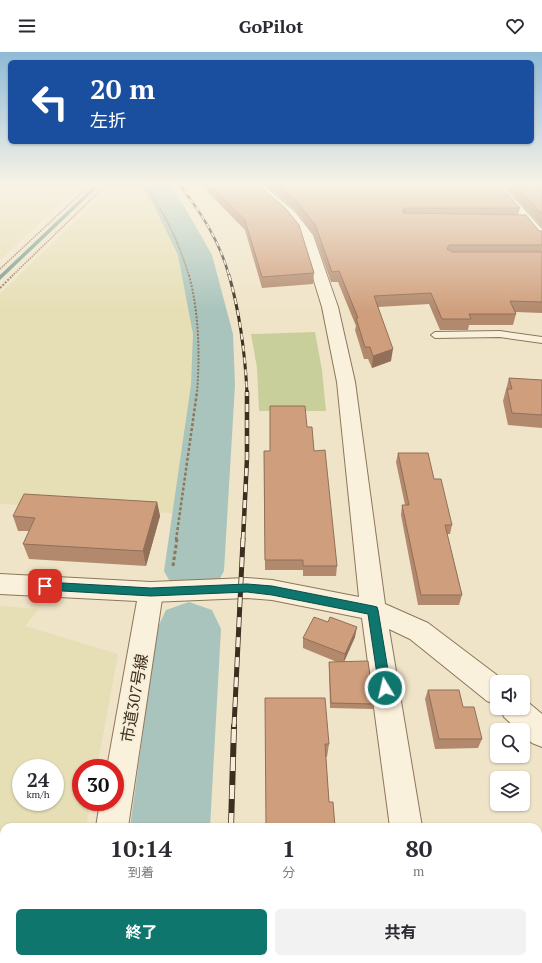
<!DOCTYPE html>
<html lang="ja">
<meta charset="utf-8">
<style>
:root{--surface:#fff;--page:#f2f2f3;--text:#2b2b33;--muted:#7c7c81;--accent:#0f766e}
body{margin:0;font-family:"PT Serif","Noto Sans JP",serif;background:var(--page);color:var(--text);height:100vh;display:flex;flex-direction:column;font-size:15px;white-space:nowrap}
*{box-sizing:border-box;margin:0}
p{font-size:13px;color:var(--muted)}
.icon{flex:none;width:22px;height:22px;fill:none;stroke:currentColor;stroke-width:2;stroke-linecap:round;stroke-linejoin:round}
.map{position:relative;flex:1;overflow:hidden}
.panel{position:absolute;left:0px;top:771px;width:542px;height:140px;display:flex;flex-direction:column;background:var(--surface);border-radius:12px 12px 0 0;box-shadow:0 1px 3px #0004}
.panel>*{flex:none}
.top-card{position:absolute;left:8px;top:8px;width:526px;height:84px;border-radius:6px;box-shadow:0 1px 3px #0004;background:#1a4fa0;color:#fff;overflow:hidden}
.buttons{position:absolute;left:490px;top:623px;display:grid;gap:8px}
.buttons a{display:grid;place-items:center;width:40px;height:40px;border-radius:6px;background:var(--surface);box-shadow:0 1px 3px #0004;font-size:20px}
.speed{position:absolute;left:12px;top:707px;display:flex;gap:8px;font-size:20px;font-weight:700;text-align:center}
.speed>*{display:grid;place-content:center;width:52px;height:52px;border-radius:50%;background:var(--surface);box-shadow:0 1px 3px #0004;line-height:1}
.speed small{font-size:10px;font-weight:400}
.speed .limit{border:6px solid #d22;background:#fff;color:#111}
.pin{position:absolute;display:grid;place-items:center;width:34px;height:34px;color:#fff;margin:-17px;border-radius:8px;box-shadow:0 2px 6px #0006}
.me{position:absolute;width:44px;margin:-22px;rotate:351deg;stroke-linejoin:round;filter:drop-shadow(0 0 3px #0008)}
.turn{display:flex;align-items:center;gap:14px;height:84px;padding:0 16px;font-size:18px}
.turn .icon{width:52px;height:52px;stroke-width:2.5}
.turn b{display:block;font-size:28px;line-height:34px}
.eta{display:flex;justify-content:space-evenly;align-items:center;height:68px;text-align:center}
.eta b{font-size:24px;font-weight:700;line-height:28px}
.cta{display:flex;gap:8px;margin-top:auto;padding:8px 16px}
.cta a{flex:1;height:46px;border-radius:6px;background:var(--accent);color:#fff;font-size:16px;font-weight:700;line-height:46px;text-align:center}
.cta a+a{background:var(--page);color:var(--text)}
header{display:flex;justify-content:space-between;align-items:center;height:52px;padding:0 16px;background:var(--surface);font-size:18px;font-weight:700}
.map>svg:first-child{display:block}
.farmland{fill:#e6deb5;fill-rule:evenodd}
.green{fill:#c9cf9b}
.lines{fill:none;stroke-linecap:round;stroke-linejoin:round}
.stream{fill:#6f938a;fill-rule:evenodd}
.river{fill:#a9c4bc;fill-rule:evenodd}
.service-casing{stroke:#8d765c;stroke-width:2}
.minor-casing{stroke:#8d765c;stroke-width:2}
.tertiary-casing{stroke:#8d765c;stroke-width:2}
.path-far3{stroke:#8d765c;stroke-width:1.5;stroke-dasharray:1.5 1;stroke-linecap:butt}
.path-far2{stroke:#8d765c;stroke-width:2;stroke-dasharray:2 1.5;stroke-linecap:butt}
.path-far1{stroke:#8d765c;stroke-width:2.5;stroke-dasharray:3 2;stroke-linecap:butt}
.path{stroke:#8d765c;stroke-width:3;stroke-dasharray:3.5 2.5;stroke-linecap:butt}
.service{fill:#faf1dc;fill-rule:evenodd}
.minor{fill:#faf1dc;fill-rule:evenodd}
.tertiary{fill:#faf1dc;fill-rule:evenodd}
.rail-far4-casing{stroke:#3d2e20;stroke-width:2.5}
.rail-far3-casing{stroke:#3d2e20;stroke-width:3}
.rail-far2-casing{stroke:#3d2e20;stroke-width:4.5}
.rail-far1-casing{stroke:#3d2e20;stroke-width:5}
.rail-casing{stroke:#3d2e20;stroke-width:6}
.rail-far4{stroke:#f7eed8;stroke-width:1.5;stroke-dasharray:5;stroke-linecap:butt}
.rail-far3{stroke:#f7eed8;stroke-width:2;stroke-dasharray:6;stroke-linecap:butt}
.rail-far2{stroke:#f7eed8;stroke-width:3;stroke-dasharray:8;stroke-linecap:butt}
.rail-far1{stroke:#f7eed8;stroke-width:3.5;stroke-dasharray:10;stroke-linecap:butt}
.rail{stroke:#f7eed8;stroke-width:4.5;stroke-dasharray:14;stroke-linecap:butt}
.wall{fill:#b2896c}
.shaded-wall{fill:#916f58}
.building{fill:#cf9f7d;stroke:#916f58}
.route{fill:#0f766e;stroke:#0a4d48}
.labels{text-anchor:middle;stroke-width:3.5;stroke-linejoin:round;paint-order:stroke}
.near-street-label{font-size:16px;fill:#3d2e20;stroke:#f7eed8}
</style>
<header><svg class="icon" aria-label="menu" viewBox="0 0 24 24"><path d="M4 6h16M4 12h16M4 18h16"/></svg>GoPilot<svg class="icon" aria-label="heart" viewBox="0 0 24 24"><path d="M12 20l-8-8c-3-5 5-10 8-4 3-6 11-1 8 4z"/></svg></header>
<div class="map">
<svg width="542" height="911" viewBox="0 0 542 911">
<rect width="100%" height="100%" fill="#f0e4c8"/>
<g class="farmland">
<path d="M0,131H83L0,208Z"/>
<path d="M115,131H147L150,134L175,168L194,216L203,282L191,441L187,462L0,452V242Z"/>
<path d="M0,554L38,557L25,574L118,602L97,716H81V750H91L86,775H4V807L0,805ZM21,716H55V750H21Z"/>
</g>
<g class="green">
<path d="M315,280L322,318L326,359H259L257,316L251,282Z"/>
<path d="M542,782V869L538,857V786Z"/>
</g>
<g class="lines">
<path class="stream" d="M97,131H102L0,228V223Z"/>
<g class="river">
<path d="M139,131H167L184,154L212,203L233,282L235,333L224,519L215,535L194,542L173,535L164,519L191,333L193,282L178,203L154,154Z"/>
<path d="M189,550L212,558L221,577L210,775H130L157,577L166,558Z"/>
<path d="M112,907H202L201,911H111Z"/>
</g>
<defs>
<path id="service" d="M500,279L542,285V291L500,285L435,286L431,283L435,280Z"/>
<g id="minor">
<path d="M248,131H261L295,160L313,183L338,255L355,330L385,552L428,571L506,630H497V653L487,649L410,587L389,577L422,775H390L362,566L272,548L247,546L151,550L142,547L139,540L142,533L151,530L247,526L272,528L359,545L337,330L322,255L300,183L287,166Z"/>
<path d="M484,131H498L505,136L542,177V189L537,188L497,140Z"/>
<path d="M523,646L542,662V695L532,691L523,683V678H518L504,665L500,656H523Z"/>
<rect x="409" y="907" width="36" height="4"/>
</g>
<g id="tertiary">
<path d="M0,522L151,530L160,533L163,540L128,775H96L100,750H115V716H107L137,549L0,542Z"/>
<path d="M72,907H108L107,911H71Z"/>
</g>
</defs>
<use href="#service" class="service-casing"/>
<use href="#minor" class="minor-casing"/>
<use href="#tertiary" class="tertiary-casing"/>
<g class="path-far3">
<path d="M143,131C165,161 178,188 189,224"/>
<path d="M0,217L92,131"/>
<path d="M12,224L108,131"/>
</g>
<g class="path-far2">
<path d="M189,223C199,261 200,302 197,341"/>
<path d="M0,236L13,223"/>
</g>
<path class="path-far1" d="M176,488L197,340"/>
<path class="path" d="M173,514L177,487"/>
<use href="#service" class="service"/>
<use href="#minor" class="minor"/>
<use href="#tertiary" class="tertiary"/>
<defs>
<path id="rail-far4" d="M178,131C200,159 220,189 229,224"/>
<path id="rail-far3" d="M229,223C240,262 245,300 247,341"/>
<path id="rail-far2" d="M243,488L247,406V340"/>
<path id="rail-far1" d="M234,675L243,487"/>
<g id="rail">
<path d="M231,775L234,674"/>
<path d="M225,907V911"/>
</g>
</defs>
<use href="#rail-far4" class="rail-far4-casing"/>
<use href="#rail-far3" class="rail-far3-casing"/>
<use href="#rail-far2" class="rail-far2-casing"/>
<use href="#rail-far1" class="rail-far1-casing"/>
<use href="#rail" class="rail-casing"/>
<use href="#rail-far4" class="rail-far4"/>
<use href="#rail-far3" class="rail-far3"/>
<use href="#rail-far2" class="rail-far2"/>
<use href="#rail-far1" class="rail-far1"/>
<use href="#rail" class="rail"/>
</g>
<g class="wall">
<path d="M199,131H256L314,221L313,232L262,236L245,178Z"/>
<path d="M264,131H498L520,156L518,163L539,179H542V261L516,260V262L513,273H469L468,278H440L429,252L378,255L391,309L372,316L368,307H364L355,278L356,274L338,230H331L314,183L296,159Z"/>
<path d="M501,131H542V175L506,135Z"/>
<path d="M509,326L542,328V376L508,373L503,349Z"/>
<path d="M307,375L314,399L337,514L336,524H303V518H265L264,399H270Z"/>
<path d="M398,401L434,427L452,473L450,482H447L462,543L459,553H418L401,463L402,453H405L396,410Z"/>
<path d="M157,450L160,464L146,514L29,507L23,492L29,479H18L13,464Z"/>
<path d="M355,585L344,610L374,652L373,657L330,656L329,615V610H337L303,596V586Z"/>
<path d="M428,638L463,655L482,687L478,696L435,697L425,647Z"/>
<path d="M265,646L329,692L327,705H326L329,750Z"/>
</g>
<g class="shaded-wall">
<path d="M406,156L405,166L402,168L403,158Z"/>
<path d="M393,297L391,309L372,316L373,304Z"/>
<path d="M157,450L160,464L146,514L143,499Z"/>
<path d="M357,575L355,585L343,612L345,602Z"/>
</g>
<g class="building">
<path d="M208,131H256L286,157L299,173L314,221L262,225L245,168Z"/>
<path d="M275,131H498L520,156H406L403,158V161L526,163L539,179H542V193H449L447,197L452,200H542V250L510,249L516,262H469L471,267H442L431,241L374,244L393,297L373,304L370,295H365L356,266H358L339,219L332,220L315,172L296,149Z"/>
<path d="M514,131H542V162Z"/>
<path d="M509,326L542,328V363L512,361L507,337H512Z"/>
<path d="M270,354H305L307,375H312L314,399L325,398L337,514H303V508H265L264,399H270Z"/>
<path d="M398,401H428L434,427H441L452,473H445L462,543H421L402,453H409Z"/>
<path d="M24,442L157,450L143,499L23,492L35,466L13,464Z"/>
<path d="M314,565L328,570L330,565L357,575L345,602L303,586Z"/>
<path d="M368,609L374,652L331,651L329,610Z"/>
<path d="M428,638H459L463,655H474L482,687H439Z"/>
<path d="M265,646H325L329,692H325L329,750H333L335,775H266Z"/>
<rect x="269" y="907" width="88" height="4"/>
</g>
<linearGradient id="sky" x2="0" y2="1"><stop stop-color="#8fbad6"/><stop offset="0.51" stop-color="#f8f3e6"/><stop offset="1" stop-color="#f8f3e6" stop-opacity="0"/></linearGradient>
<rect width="542" height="259" fill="url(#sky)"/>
<path class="route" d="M45,530L151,536L247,532L272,534L373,554L377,555L378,558L391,636L389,639L385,641L381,639L379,636L368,562L272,543L247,540L151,544L45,538L42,537L40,534L42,531Z"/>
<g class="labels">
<g class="near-street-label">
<text transform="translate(134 646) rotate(-80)" y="6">市道307号線</text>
</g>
</g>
</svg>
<div class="buttons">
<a><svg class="icon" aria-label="sound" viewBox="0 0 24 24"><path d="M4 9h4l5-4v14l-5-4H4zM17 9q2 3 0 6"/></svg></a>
<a><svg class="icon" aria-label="search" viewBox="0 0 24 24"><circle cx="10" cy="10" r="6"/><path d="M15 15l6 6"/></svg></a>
<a><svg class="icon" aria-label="layers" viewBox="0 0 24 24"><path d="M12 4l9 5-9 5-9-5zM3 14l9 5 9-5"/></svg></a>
</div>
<div class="speed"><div>24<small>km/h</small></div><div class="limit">30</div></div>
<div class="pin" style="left:45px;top:534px;background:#d93025"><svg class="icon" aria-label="arrive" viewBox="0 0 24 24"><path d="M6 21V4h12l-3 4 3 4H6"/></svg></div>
<svg class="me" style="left:385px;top:636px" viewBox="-20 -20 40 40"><circle r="17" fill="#0f766e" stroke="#fff" stroke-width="3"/><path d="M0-11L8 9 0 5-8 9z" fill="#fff"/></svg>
<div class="top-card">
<div class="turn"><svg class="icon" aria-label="left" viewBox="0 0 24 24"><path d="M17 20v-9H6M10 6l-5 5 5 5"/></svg><div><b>20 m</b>左折</div></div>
</div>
<section class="panel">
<div class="eta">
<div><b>10:14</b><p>到着</p></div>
<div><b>1</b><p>分</p></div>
<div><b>80</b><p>m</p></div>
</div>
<div class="cta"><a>終了</a><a>共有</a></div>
</section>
</div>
